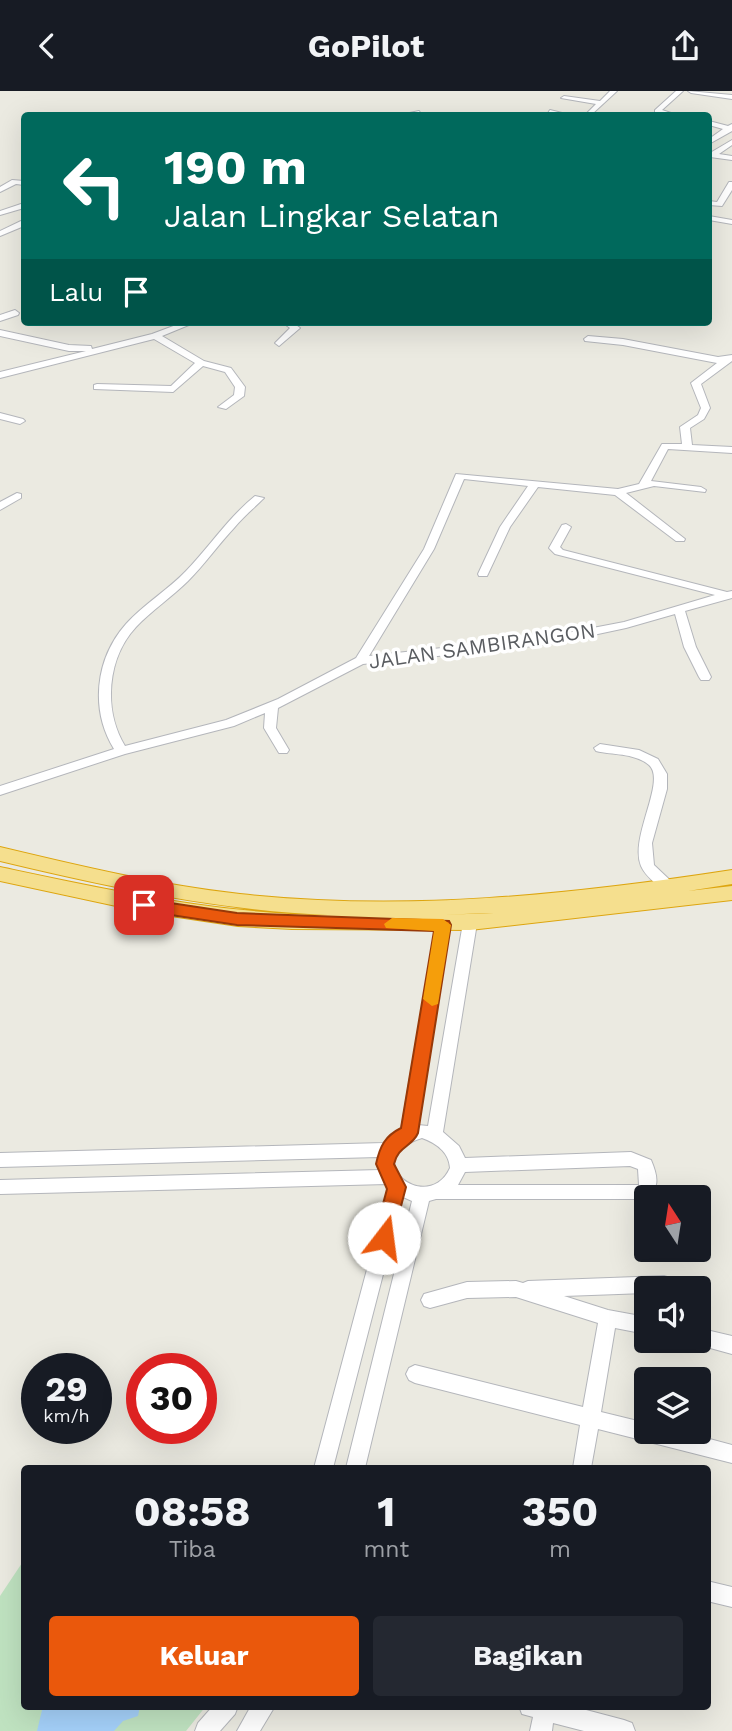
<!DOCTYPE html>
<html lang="id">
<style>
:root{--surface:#171b24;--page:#242831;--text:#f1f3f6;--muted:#9ea1a6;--accent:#ea580c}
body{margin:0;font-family:"Work Sans",sans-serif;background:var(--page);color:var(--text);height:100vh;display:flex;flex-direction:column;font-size:26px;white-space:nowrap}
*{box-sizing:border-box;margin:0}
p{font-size:23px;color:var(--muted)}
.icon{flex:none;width:38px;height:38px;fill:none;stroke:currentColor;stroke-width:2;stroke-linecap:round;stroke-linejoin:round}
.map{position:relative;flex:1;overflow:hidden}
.panel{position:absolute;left:21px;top:1374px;width:690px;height:245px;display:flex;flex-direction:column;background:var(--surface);border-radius:7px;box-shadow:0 7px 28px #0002}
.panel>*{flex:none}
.top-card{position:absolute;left:21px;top:21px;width:691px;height:214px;border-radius:7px;box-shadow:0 7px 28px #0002;background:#00695c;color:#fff;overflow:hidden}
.needle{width:46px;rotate:348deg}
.tools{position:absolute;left:634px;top:1094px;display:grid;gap:14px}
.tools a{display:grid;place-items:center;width:77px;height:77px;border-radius:7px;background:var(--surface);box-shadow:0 7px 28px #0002;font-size:35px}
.speed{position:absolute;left:21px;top:1262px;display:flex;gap:14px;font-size:35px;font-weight:700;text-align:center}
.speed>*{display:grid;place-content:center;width:91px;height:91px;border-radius:50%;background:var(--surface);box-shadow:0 7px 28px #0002;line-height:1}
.speed small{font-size:18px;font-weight:400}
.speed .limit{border:10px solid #d22;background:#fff;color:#111}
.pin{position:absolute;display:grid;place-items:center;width:60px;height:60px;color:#fff;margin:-30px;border-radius:14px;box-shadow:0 4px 10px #0006}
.me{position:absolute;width:77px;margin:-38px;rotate:15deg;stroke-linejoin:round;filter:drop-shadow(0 0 5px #0008)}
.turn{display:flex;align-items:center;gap:24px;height:147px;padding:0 28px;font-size:32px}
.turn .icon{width:91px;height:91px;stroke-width:2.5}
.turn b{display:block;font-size:49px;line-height:60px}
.then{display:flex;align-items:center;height:66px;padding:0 28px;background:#0003;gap:14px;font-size:26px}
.eta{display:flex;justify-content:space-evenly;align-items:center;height:119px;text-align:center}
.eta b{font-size:42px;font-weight:700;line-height:49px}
.action{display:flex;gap:14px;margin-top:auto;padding:14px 28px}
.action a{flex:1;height:80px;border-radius:7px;background:var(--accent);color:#fff;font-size:28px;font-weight:700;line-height:80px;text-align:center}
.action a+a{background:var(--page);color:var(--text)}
header{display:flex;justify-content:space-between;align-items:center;height:91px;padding:0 28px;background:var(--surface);font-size:32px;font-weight:700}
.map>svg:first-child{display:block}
.green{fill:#bfe2c0}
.water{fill:#a4d0f9}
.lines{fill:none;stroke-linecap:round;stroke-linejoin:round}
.minor-casing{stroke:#b4b6bb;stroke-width:2}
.highway-casing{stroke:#dda50f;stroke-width:2}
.minor{fill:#fff;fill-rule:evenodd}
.highway{fill:#f5df8e;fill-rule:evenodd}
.route{fill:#ea580c;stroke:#983908;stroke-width:2}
.slow{fill:#f59e0b}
.labels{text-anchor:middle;stroke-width:7;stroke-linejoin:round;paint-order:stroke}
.street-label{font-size:21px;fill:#5a5d61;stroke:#fff}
</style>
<header><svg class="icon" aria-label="back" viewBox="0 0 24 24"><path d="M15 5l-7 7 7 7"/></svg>GoPilot<svg class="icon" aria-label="share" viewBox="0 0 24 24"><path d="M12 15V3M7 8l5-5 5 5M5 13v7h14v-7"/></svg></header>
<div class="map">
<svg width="732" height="1640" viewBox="0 0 732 1640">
<rect width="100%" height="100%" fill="#ebeae1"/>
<path class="green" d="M24,1469V1615H206L186,1640H0V1505Z"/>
<path class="water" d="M43,1615H140L138,1625L123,1630L114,1640H37Z"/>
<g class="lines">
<defs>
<g id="minor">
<path d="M610,0H617L591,24H585L596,13L561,7L564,5L600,10Z"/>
<path d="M676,0H683L662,19L677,24L655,21V19Z"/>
<path d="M688,0L732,4V8L691,2Z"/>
<path d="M550,19L570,24L548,22Z"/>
<path d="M419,20L421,23L404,24L405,23Z"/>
<path d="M709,30L728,35L732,33V40L709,53V48L723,38L709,34Z"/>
<path d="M732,49V54L719,63L732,65V69L710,66V62Z"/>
<path d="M12,89L24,90V94L16,93L0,101V96Z"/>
<path d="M729,91H732V99L722,115L709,114V110L717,111Z"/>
<path d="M21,113H24V117L0,124V120Z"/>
<path d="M709,125L732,129V133L709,129Z"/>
<path d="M21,130H24V135L0,145V140Z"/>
<path d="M15,219L19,222L18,224L0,230V224Z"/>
<path d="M184,231H196L162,245L204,270L231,277L245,296L244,305L226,318L218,316L234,304L235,296L225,281L203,275L173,301L94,298V294L97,293L171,295L195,272L154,248L0,287V281L86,260H69L0,245V239L69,254L91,255L92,258L152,243Z"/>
<path d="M282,231H292L300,237L279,255L275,252L290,237Z"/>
<path d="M588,245L623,248L718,266L732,264V270L701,293L710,317L704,328L690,337L692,354L732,356V362L668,358L651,390L701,396L706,399L705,401L654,395L626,402L685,448L684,450H676L615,404L538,396L510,436L488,483L487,485H479L478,483L500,436L528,395L464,388L434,458L369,565L551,545L624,531L715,504L555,463L549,457L562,434L566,433L571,436L560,456L563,459L727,501L732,500V507L685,520L696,556L711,586L709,589H701L699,586L684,556L675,523L626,537L551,553L363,573L278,617L276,637L289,659L287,662H279L264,637L265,622L234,635L125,663L0,704V695L114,658C90,619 95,568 126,533C144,513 168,499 186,480C210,455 228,427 255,405L264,407C254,417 243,426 234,437C218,454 205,473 188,490C172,506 152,519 136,536C107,567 103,619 125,655L226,629L278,608L356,567L424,458L456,383L618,398L639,393L662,353H682L680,336L698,324L701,317L691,292L717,272L623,254L585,250L584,248Z"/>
<path d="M0,322L23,328L25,330L20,333L0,328Z"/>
<path d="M17,402L21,403V407L0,419V411Z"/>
<path d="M600,653L639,659L658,668L667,683V698L652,752L654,774L673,792L675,796L673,800H663C656,792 645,785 641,775C629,746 667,690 649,674C635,662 612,664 596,660L594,657Z"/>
<path d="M470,827L475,828L477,832L443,1041L459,1055L465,1067L631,1061L651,1069C659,1088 660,1099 642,1108H436L429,1110L365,1377H346L412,1110L403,1106L333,1377H314L389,1096L387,1093L0,1103V1089L380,1079L379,1066L0,1076V1062L384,1052L395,1042L401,1039L436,834L438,830H448L450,834L418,1034L428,1035L463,832L465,828ZM422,1047C436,1052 449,1061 450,1077C428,1125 355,1068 422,1047ZM630,1075L638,1078L639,1094H458L465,1081Z"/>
<path d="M664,1185L670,1187L673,1193L671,1197H646V1202L564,1205L608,1219L646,1226V1243L615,1237L601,1321L646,1332V1340H680L732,1354V1372L598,1338L591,1377H573L580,1334L415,1292L409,1289L406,1283L409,1277L415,1274L583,1316L598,1232L516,1206L467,1207L430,1217L424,1215L421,1209L424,1203L467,1191L516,1190L523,1192L528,1190Z"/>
<path d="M698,1237L732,1245V1263L692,1252L691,1250H698Z"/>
<path d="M707,1490L732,1496V1516L707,1510Z"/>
<path d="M213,1615H238L235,1623L220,1640H195L198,1632Z"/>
<path d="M251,1615H275L260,1640H237Z"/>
<path d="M519,1615H571L624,1629L632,1632L635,1640H584L553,1632L552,1640H530L533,1626L522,1623Z"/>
</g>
<path id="highway" d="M0,756C79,775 159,794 240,803C405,821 569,804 732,779V793L688,800L732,795V809L470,839L292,838L238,835L144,821L0,790V776C109,799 216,823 328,824C216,819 108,796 0,770ZM487,822H494L440,824Z"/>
</defs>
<use href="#minor" class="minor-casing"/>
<use href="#highway" class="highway-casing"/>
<use href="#minor" class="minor"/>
<use href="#highway" class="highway"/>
</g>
<path class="route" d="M144,808L237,822L449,830L451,834L418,1042C412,1056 398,1055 394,1073L406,1096L391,1153L384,1156L377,1153L374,1147L387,1098L376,1073C380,1055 385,1045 401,1037L434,840L237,834L138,819L136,814Z"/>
<path class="slow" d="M392,827L443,828L451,834L438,913L432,915L423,908L434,840L386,837L384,833Z"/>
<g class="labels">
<g class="street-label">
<text transform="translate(482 555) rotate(-8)" y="7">JALAN SAMBIRANGON</text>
</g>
</g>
</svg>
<div class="tools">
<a><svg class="needle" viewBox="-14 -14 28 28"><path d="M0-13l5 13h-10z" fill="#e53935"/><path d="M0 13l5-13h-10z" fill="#9ea1a6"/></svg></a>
<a><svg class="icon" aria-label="sound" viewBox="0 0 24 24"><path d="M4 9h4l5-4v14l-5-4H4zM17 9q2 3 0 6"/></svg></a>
<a><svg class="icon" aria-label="layers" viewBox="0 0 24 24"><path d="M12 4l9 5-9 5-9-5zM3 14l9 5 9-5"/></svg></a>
</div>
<div class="speed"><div>29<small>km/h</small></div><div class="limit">30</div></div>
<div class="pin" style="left:144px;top:814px;background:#d93025"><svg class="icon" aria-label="arrive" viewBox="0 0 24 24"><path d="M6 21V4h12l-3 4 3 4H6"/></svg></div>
<svg class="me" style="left:384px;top:1147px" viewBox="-20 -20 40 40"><circle r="19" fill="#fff"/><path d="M0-13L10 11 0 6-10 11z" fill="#ea580c"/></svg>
<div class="top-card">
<div class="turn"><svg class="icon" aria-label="left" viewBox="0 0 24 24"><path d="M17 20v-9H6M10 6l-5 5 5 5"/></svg><div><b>190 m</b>Jalan Lingkar Selatan</div></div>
<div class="then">Lalu<svg class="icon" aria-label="arrive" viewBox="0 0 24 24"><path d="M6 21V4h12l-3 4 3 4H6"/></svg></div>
</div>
<section class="panel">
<div class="eta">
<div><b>08:58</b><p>Tiba</p></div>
<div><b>1</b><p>mnt</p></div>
<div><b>350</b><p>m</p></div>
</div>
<div class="action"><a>Keluar</a><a>Bagikan</a></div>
</section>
</div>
